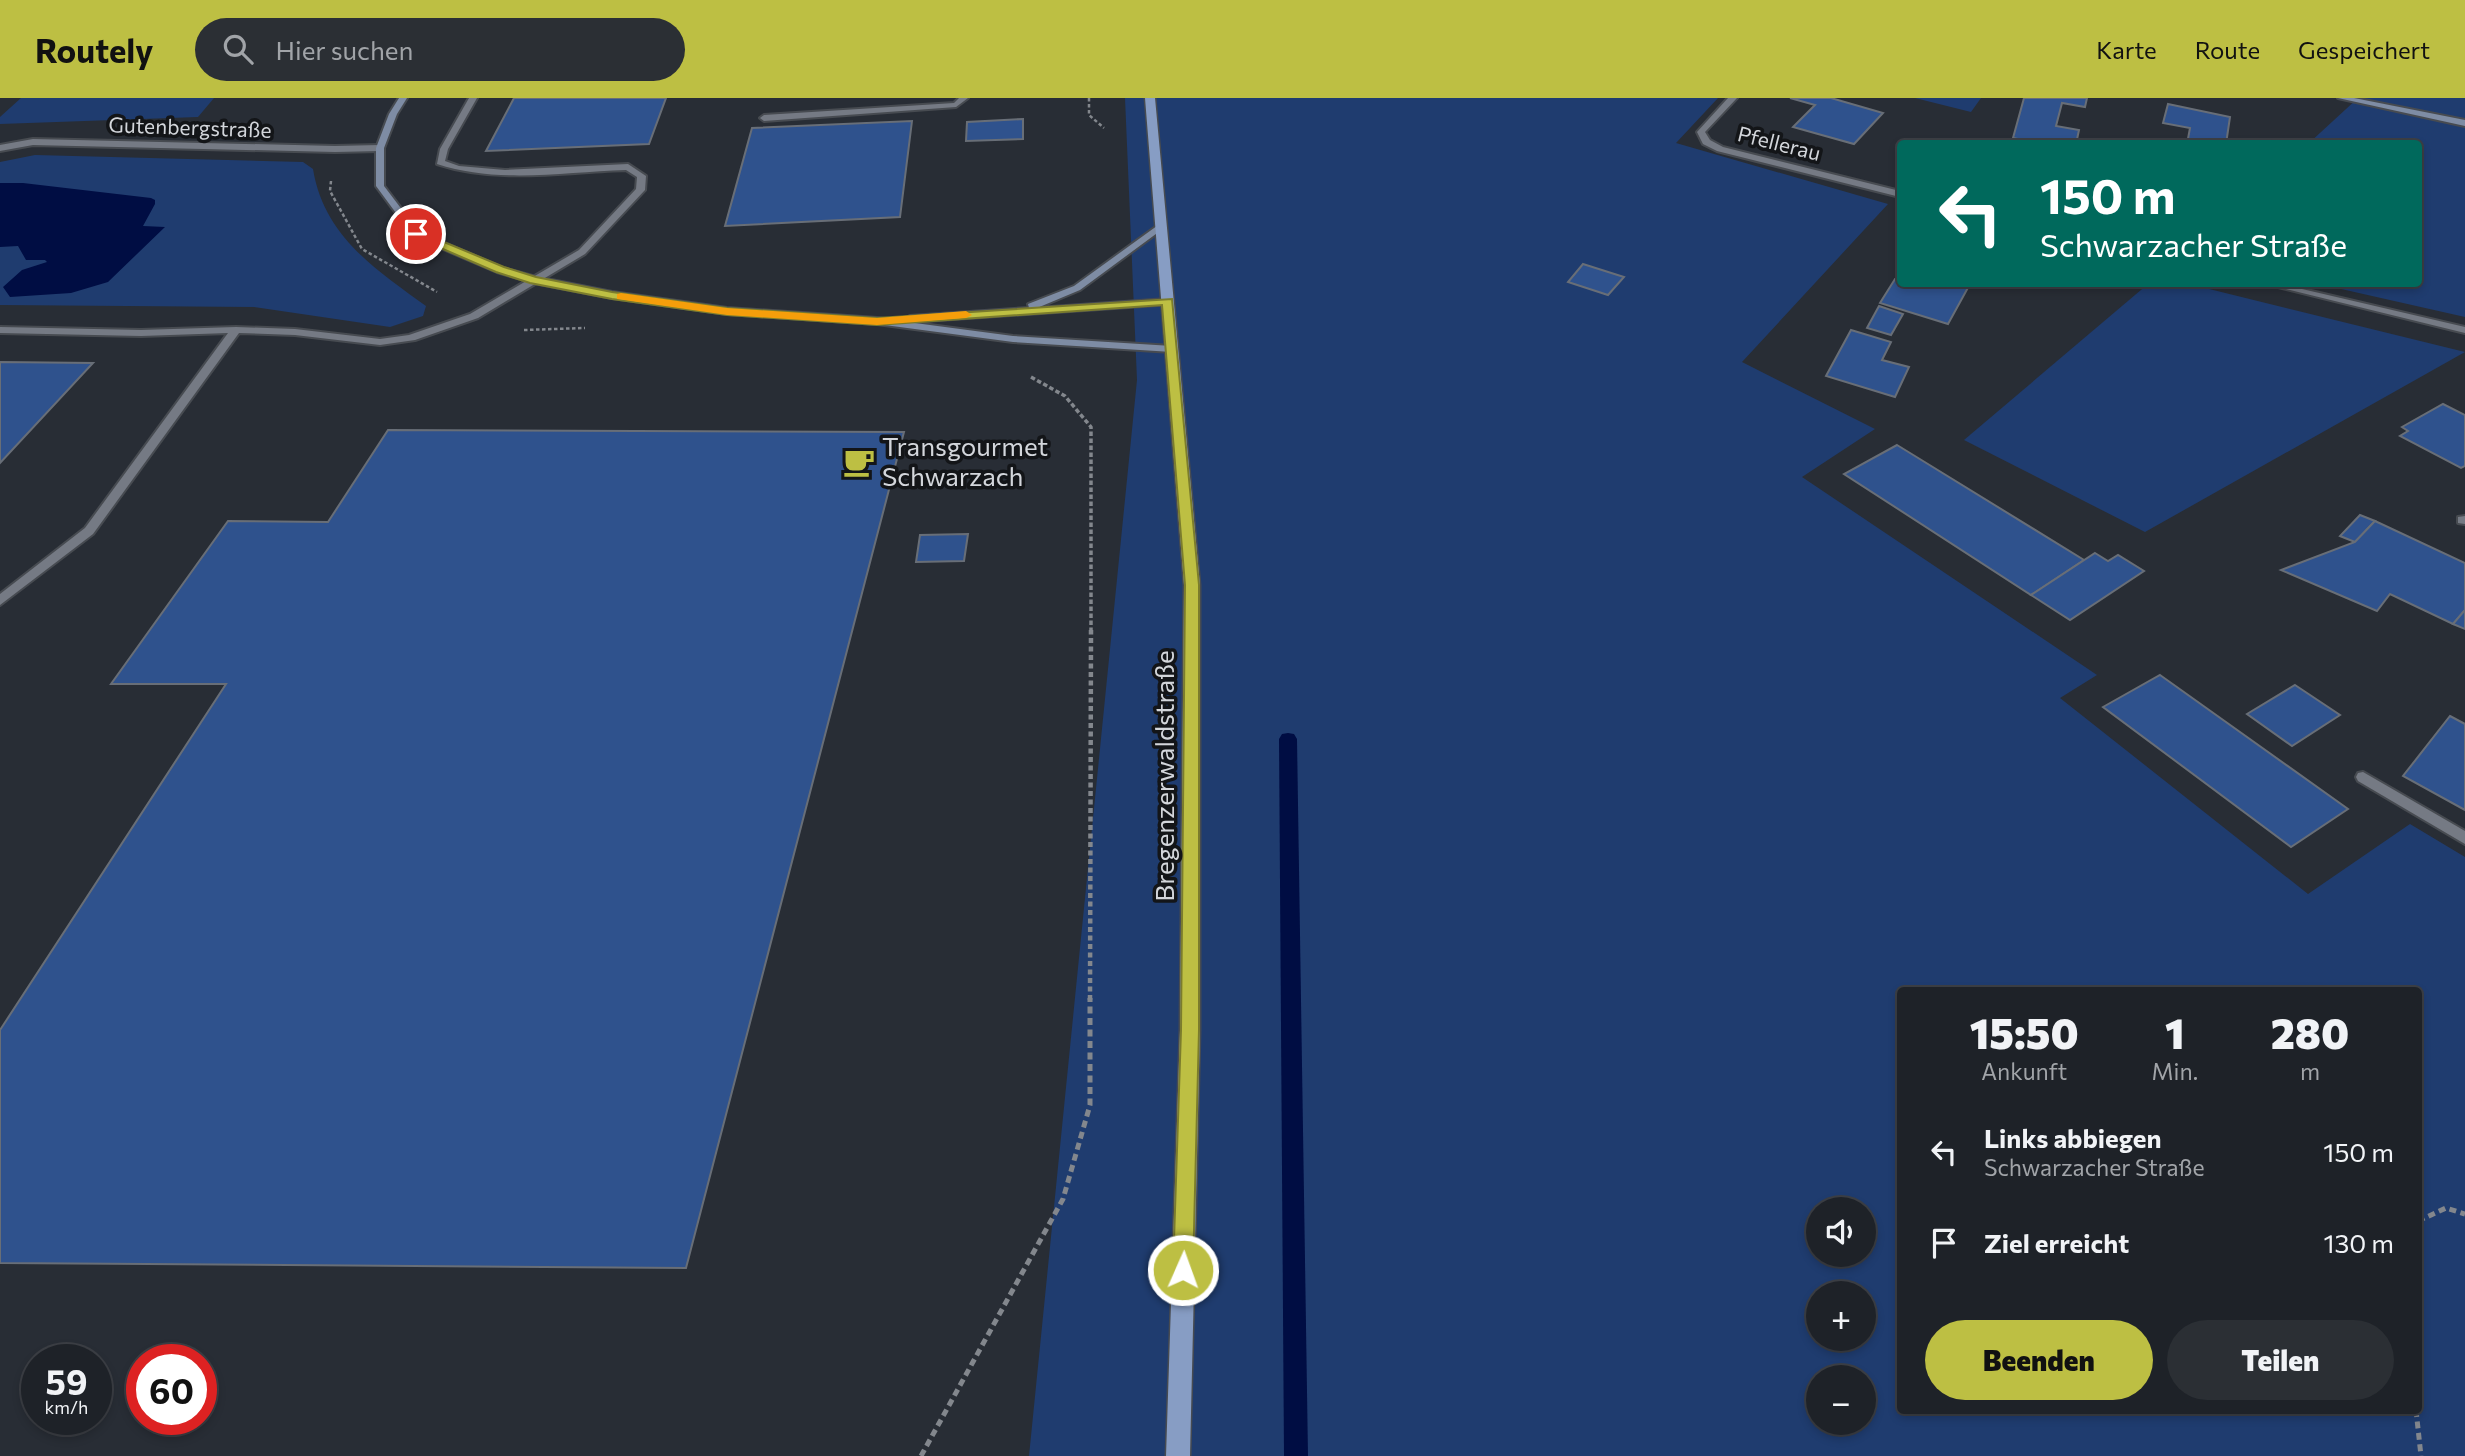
<!DOCTYPE html>
<html lang="de">
<meta charset="utf-8">
<style>
:root{--surface:#1e2228;--page:#2b2f34;--text:#f1f3f6;--muted:#a1a4a8;--line:#3c3f45;--accent:#bdbf43}
body{margin:0;font-family:Commissioner,sans-serif;background:var(--page);color:var(--text);height:100vh;display:flex;flex-direction:column;font-size:26px;white-space:nowrap}
*{box-sizing:border-box;margin:0}
p{font-size:23px;color:var(--muted)}
.icon{flex:none;width:38px;height:38px;fill:none;stroke:currentColor;stroke-width:2;stroke-linecap:round;stroke-linejoin:round}
.map{position:relative;flex:1;overflow:hidden}
.panel{position:absolute;left:1897px;top:889px;width:525px;height:427px;display:flex;flex-direction:column;background:var(--surface);border-radius:7px;box-shadow:0 4px 10px #0003,0 0 0 2px var(--line)}
.panel>*{flex:none}
.banner{position:absolute;left:1897px;top:42px;width:525px;height:147px;border-radius:7px;box-shadow:0 4px 10px #0003,0 0 0 2px var(--line);background:#00695c;color:#fff;overflow:hidden}
.controls{position:absolute;left:1806px;top:1099px;display:grid;gap:14px}
.controls a{display:grid;place-items:center;width:70px;height:70px;border-radius:50%;background:var(--surface);box-shadow:0 4px 10px #0003,0 0 0 2px var(--line);font-size:35px}
.speed{position:absolute;left:21px;top:1246px;display:flex;gap:14px;font-size:35px;font-weight:700;text-align:center}
.speed>*{display:grid;place-content:center;width:91px;height:91px;border-radius:50%;background:var(--surface);box-shadow:0 4px 10px #0003,0 0 0 2px var(--line);line-height:1}
.speed small{font-size:18px;font-weight:400}
.speed .limit{border:10px solid #d22;background:#fff;color:#111}
.pin{position:absolute;display:grid;place-items:center;width:60px;height:60px;color:#fff;margin:-30px;border:4px solid #fff;border-radius:50%;box-shadow:0 2px 7px #0007}
.me{position:absolute;width:77px;margin:-38px;rotate:2deg;stroke-linejoin:round;filter:drop-shadow(0 0 5px #0008)}
.turn{display:flex;align-items:center;gap:24px;height:147px;padding:0 28px;font-size:32px}
.turn .icon{width:91px;height:91px;stroke-width:2.5}
.turn b{display:block;font-size:49px;line-height:60px}
.eta{display:flex;justify-content:space-evenly;align-items:center;height:119px;text-align:center}
.eta b{font-size:42px;font-weight:800;line-height:49px}
.primary-button{display:flex;gap:14px;margin-top:auto;padding:14px 28px}
.primary-button a{flex:1;height:80px;border-radius:42px;background:var(--accent);color:#111;font-size:28px;font-weight:800;line-height:80px;text-align:center}
.primary-button a+a{background:var(--page);color:var(--text)}
ul{padding:0;list-style:none}
li{display:flex;align-items:center;gap:21px;height:91px;padding:0 28px}
li div{flex:1}
li b{display:block;font-size:26px}
li em{font-style:normal}
header{display:flex;align-items:center;gap:42px;box-sizing:border-box;height:98px;padding:0 35px;background:var(--accent);color:#111}
header strong{font-size:33px}
nav{display:flex;gap:38px;margin-inline-start:auto;font-size:24px}
.search{width:490px;height:63px;background:var(--page);display:flex;align-items:center;gap:18px;box-sizing:border-box;padding:0 24px;border-radius:38px;color:var(--muted);font-size:26px}
.map>svg:first-child{display:block}
.green{fill:#1f3c6f;fill-rule:evenodd}
.water{fill:#000d43}
.lines{fill:none;stroke-linecap:round;stroke-linejoin:round}
.stream{fill:#000d43;fill-rule:evenodd}
.building{fill:#2f528d;stroke:#686e77;stroke-width:2}
.lane-casing{stroke:#474b51;stroke-width:4}
.street-casing{stroke:#474b51;stroke-width:4}
.secondary-casing{stroke:#474b51;stroke-width:4}
.primary-casing{stroke:#474b51;stroke-width:3}
.path-far3{stroke:#83878d;stroke-width:2.5;stroke-dasharray:3.5 2.5;stroke-linecap:butt}
.path-far2{stroke:#83878d;stroke-width:3.5;stroke-dasharray:4.5 2.5;stroke-linecap:butt}
.path-far1{stroke:#83878d;stroke-width:4.5;stroke-dasharray:5 3.5;stroke-linecap:butt}
.path{stroke:#83878d;stroke-width:5;stroke-dasharray:7 4.5;stroke-linecap:butt}
.lane{fill:#757a84;fill-rule:evenodd}
.street{fill:#757a84;fill-rule:evenodd}
.secondary{fill:#7e8ca4;fill-rule:evenodd}
.primary{fill:#879dc4;fill-rule:evenodd}
.route{fill:#bdbf43;stroke:#7b7c2c;stroke-width:2}
.slow{fill:#f59e0b}
.labels{text-anchor:middle;stroke-width:7;stroke-linejoin:round;paint-order:stroke}
.far-street-label{font-size:21px;fill:#d3d6db;stroke:#131518}
.poi-label{font-size:26px;fill:#d3d6db;stroke:#131518;text-anchor:start}
.street-label{font-size:26px;fill:#d3d6db;stroke:#131518}
</style>
<header>
<strong>Routely</strong>
<div class="search"><svg class="icon" aria-label="search" viewBox="0 0 24 24"><circle cx="10" cy="10" r="6"/><path d="M15 15l6 6"/></svg>Hier suchen</div>
<nav><a>Karte</a><a>Route</a><a>Gespeichert</a></nav>
</header>
<div class="map">
<svg width="2465" height="1358" viewBox="0 0 2465 1358">
<rect width="100%" height="100%" fill="#282d35"/>
<g class="green">
<path d="M21,0H214L198,19L0,26V19Z"/>
<path d="M1125,0H1718L1676,45L1888,106L1742,264L1875,331L1802,379L2097,577L2060,600L2308,796L2410,726L2465,759V1358H1029L1137,282ZM1900,892H2418V1312H1900ZM1818,1111H1864V1157H1818ZM1818,1195H1864V1241H1818ZM1818,1279H1864V1325H1818Z"/>
<path d="M1915,0H1981L1971,14Z"/>
<path d="M2358,0H2465V219L2319,186H2418V46H2308Z"/>
<path d="M35,57L303,64L313,71C324,138 375,171 426,208L423,218L390,229L254,209L0,207V64Z"/>
<path d="M2148,186H2189L2465,254L2145,434L1964,342Z"/>
</g>
<path class="water" d="M0,85H23L151,100L155,102V106L143,128L165,129L108,184L71,195L10,199L3,189L22,172L47,164L45,162H26L18,148L0,149Z"/>
<g class="lines">
<path class="stream" d="M1288,635L1294,636L1297,641L1308,1358H1284L1279,641L1282,636Z"/>
</g>
<g class="building">
<path d="M514,0H666L649,46L486,53Z"/>
<path d="M1790,0H1831L1883,15L1854,46L1793,29L1815,7Z"/>
<path d="M2024,0H2087L2085,9L2062,5L2056,28L2079,32L2076,46H2042L2013,40Z"/>
<path d="M2168,6L2230,19L2226,46H2187L2190,30L2163,25Z"/>
<path d="M1023,21V41L966,43L967,24Z"/>
<path d="M912,23L900,119L725,128L752,30Z"/>
<path d="M1583,166L1624,179L1608,197L1568,184Z"/>
<path d="M1895,181L1900,182V186L1919,188L1920,186H1970L1948,226L1880,205Z"/>
<path d="M1879,208L1903,216L1891,237L1867,230Z"/>
<path d="M1851,232L1891,244L1882,262L1909,269L1895,299L1826,278Z"/>
<path d="M0,264L93,265L0,365Z"/>
<path d="M2443,306L2465,317V368L2461,370L2400,338L2408,333L2402,329Z"/>
<path d="M388,332L904,334L686,1170L0,1165V932L226,586H111L228,423L328,424Z"/>
<path d="M1897,347L2084,462L2031,497L1844,376Z"/>
<path d="M2360,417L2375,423L2355,444L2340,438Z"/>
<path d="M2375,423L2465,465V512L2453,526L2390,496L2377,513L2281,472L2355,444Z"/>
<path d="M968,436L964,463L916,464L920,437Z"/>
<path d="M2095,455L2108,463L2118,457L2144,473L2070,522L2031,497Z"/>
<path d="M2465,512V531L2453,526Z"/>
<path d="M2160,577L2348,711L2291,749L2103,609Z"/>
<path d="M2295,587L2340,617L2292,648L2247,616Z"/>
<path d="M2450,618L2465,626V712L2403,678Z"/>
</g>
<g class="lines">
<defs>
<g id="lane">
<path d="M469,0H477L448,51L445,63L459,68L505,72L628,66L646,78L645,92L585,156L478,220L415,242L380,247L295,237L239,235L93,436L0,507V496L85,430L228,235L141,238L0,235V229L141,232L236,229L295,231L380,241L409,237L470,216L579,152L636,91L637,79L626,72C564,74 498,86 437,66L440,51Z"/>
<path d="M959,0H968L956,9L764,23L760,20L764,17L954,5Z"/>
<path d="M33,41L335,48L380,47L384,50L380,53L335,54L33,47L0,53V47Z"/>
<path d="M2465,418V426L2458,425V419Z"/>
<path d="M2363,674L2465,733V746L2358,683L2356,679L2358,675Z"/>
</g>
<g id="street">
<path d="M1728,0H1737L1705,34L1710,42L1723,49L1900,93V99L1717,53L1703,46L1697,34Z"/>
<path d="M2266,186H2281L2465,229V235Z"/>
</g>
<g id="secondary">
<path d="M399,0H407L397,16L384,50V88L419,134L503,170L536,179L612,194L727,210L877,220L1013,238L1172,248L1177,251L1172,254L1013,244L877,226L727,216L612,200L534,185L497,174L413,138L376,88V50L389,16Z"/>
<path d="M2338,0H2354L2465,22V28Z"/>
<path d="M1161,125L1166,128L1164,130L1080,192L1037,210L1168,201L1173,204L1172,206L910,224L905,221L910,218L1029,210L1028,206L1074,188Z"/>
</g>
<path id="primary" d="M1145,0H1155L1200,487V932L1190,1358H1166L1180,932L1184,487Z"/>
</defs>
<use href="#lane" class="lane-casing"/>
<use href="#street" class="street-casing"/>
<use href="#secondary" class="secondary-casing"/>
<use href="#primary" class="primary-casing"/>
<g class="path-far3">
<path d="M1089,0V17L1104,30"/>
<path d="M331,83L330,93L362,151L437,194"/>
<path d="M524,232L585,230"/>
</g>
<path class="path-far2" d="M1031,279L1065,298L1091,329V534"/>
<path class="path-far1" d="M1090,902L1091,532"/>
<g class="path">
<path d="M2418,1123L2446,1110L2465,1116"/>
<path d="M2416,1312L2421,1358"/>
<path d="M921,1358L1063,1101L1090,1007V900"/>
</g>
<use href="#lane" class="lane"/>
<use href="#street" class="street"/>
<use href="#secondary" class="secondary"/>
<use href="#primary" class="primary"/>
</g>
<path class="route" d="M413,134H420L504,169L536,179L612,194L727,210L877,220L1172,201L1199,487V932L1193,1172L1190,1179L1183,1182L1176,1179L1173,1172L1181,932L1185,487L1162,207L877,227L727,217L612,201L530,185L496,174L413,138Z"/>
<path class="slow" d="M621,195L727,210L877,220L966,213L972,217L966,220L877,227L727,217L617,201V196Z"/>
<defs>
<symbol id="cafe-bare" viewBox="-9 -9 18 18"><path d="M-5.5-4.5H6V0H3Q3 3.5 0 3.5H-2.5Q-5.5 3.5-5.5 0ZM3-3.2v2h1.7v-2ZM-6 4.5H4V6H-6Z" fill="#bdbf43" stroke="#131518" stroke-width="2.5" paint-order="stroke"/></symbol>
</defs>
<g fill-rule="evenodd">
<use href="#cafe-bare" x="837" y="342" width="44" height="44"/>
</g>
<g class="labels">
<g class="far-street-label">
<text transform="translate(190 30) rotate(2)" y="7">Gutenbergstraße</text>
<text transform="translate(1779 46) rotate(14)" y="7">Pfellerau</text>
</g>
<g class="poi-label">
<text x="882" y="358">Transgourmet<tspan x="882" dy="30">Schwarzach</tspan></text>
</g>
<g class="street-label">
<text transform="translate(1165 678) rotate(-90)" y="9">Bregenzerwaldstraße</text>
</g>
</g>
</svg>
<div class="controls">
<a><svg class="icon" aria-label="sound" viewBox="0 0 24 24"><path d="M4 9h4l5-4v14l-5-4H4zM17 9q2 3 0 6"/></svg></a>
<a>+</a>
<a>−</a>
</div>
<div class="speed"><div>59<small>km/h</small></div><div class="limit">60</div></div>
<div class="pin" style="left:416px;top:136px;background:#d93025"><svg class="icon" aria-label="arrive" viewBox="0 0 24 24"><path d="M6 21V4h12l-3 4 3 4H6"/></svg></div>
<svg class="me" style="left:1183px;top:1172px" viewBox="-20 -20 40 40"><circle r="17" fill="#bdbf43" stroke="#fff" stroke-width="3"/><path d="M0-11L8 9 0 5-8 9z" fill="#fff"/></svg>
<div class="banner">
<div class="turn"><svg class="icon" aria-label="left" viewBox="0 0 24 24"><path d="M17 20v-9H6M10 6l-5 5 5 5"/></svg><div><b>150 m</b>Schwarzacher Straße</div></div>
</div>
<section class="panel">
<div class="eta">
<div><b>15:50</b><p>Ankunft</p></div>
<div><b>1</b><p>Min.</p></div>
<div><b>280</b><p>m</p></div>
</div>
<ul>
<li><svg class="icon" aria-label="left" viewBox="0 0 24 24"><path d="M17 20v-9H6M10 6l-5 5 5 5"/></svg><div><b>Links abbiegen</b><p>Schwarzacher Straße</p></div><em>150 m</em></li>
<li><svg class="icon" aria-label="arrive" viewBox="0 0 24 24"><path d="M6 21V4h12l-3 4 3 4H6"/></svg><div><b>Ziel erreicht</b></div><em>130 m</em></li>
</ul>
<div class="primary-button"><a>Beenden</a><a>Teilen</a></div>
</section>
</div>
